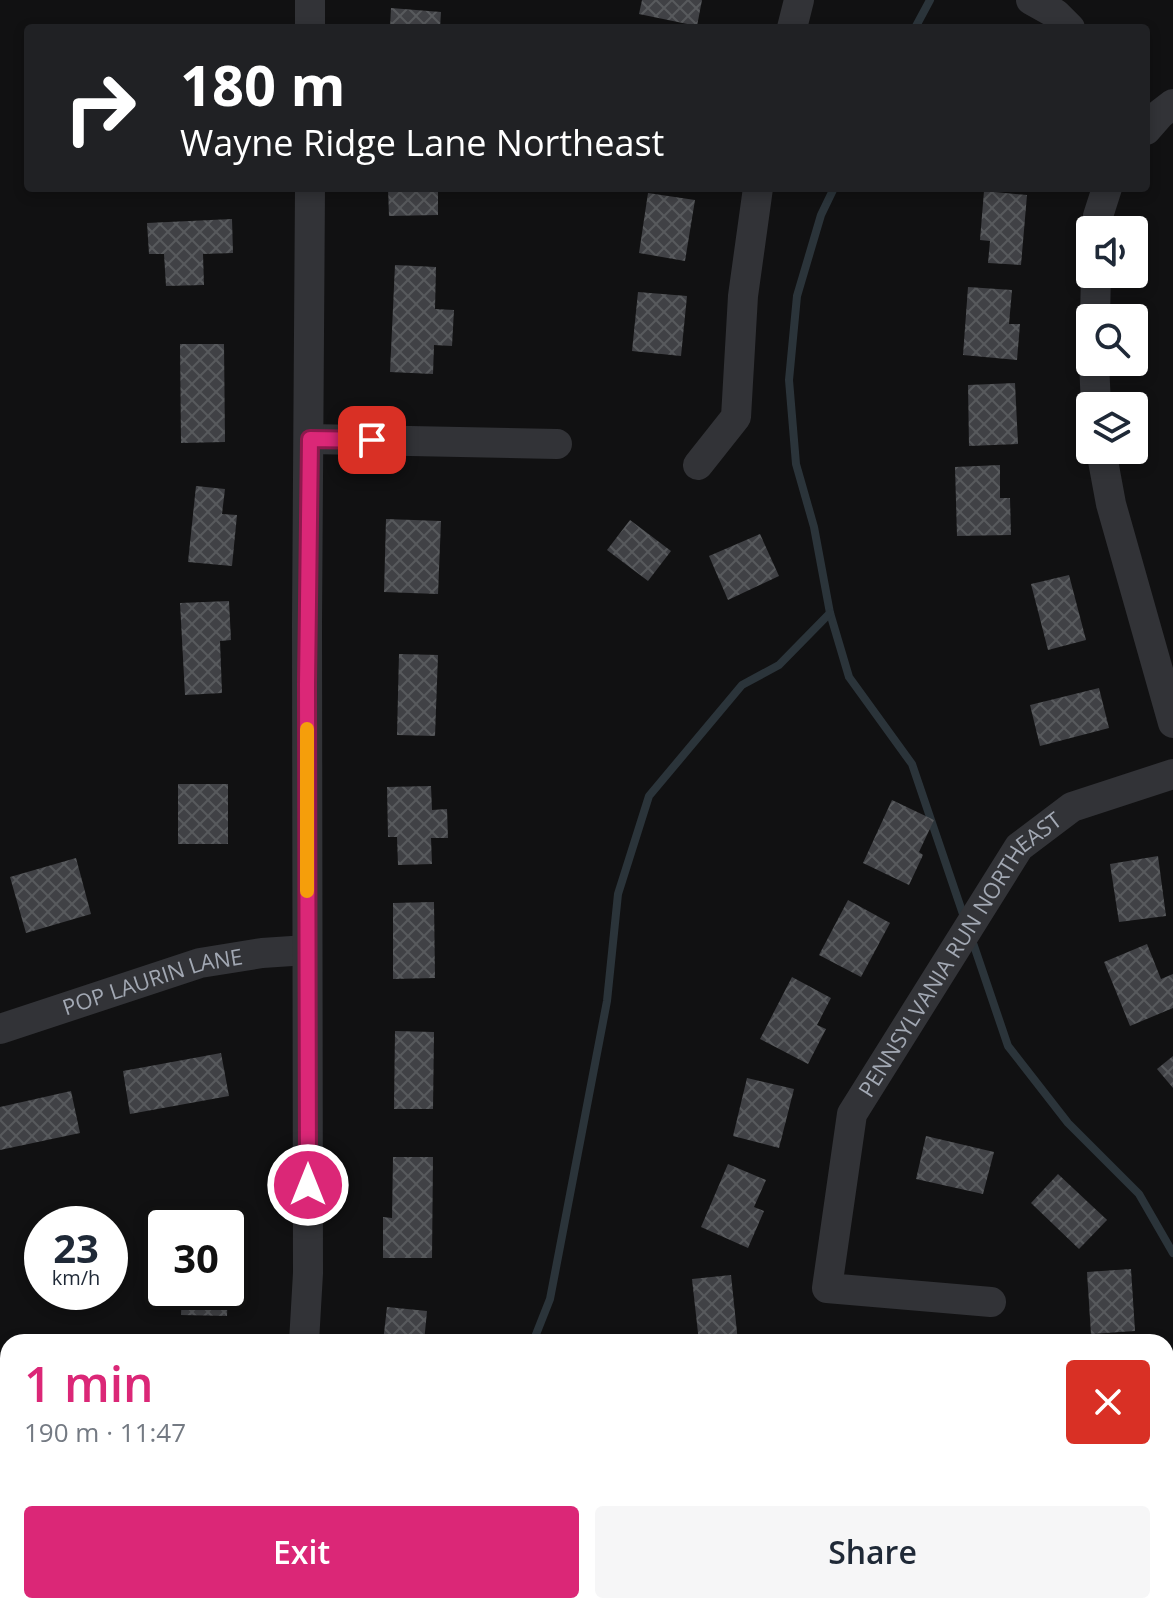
<!DOCTYPE html>
<meta charset="utf-8">
<style>
:root{--surface:#fff;--page:#f6f6f7;--text:#1f2937;--muted:#747a83;--accent:#db2777}
body{margin:0;font-family:"Open Sans",sans-serif;background:var(--page);color:var(--text);height:100vh;display:flex;flex-direction:column;font-size:30px;white-space:nowrap}
*{box-sizing:border-box;margin:0}
p{font-size:26px;color:var(--muted)}
.icon{flex:none;width:44px;height:44px;fill:none;stroke:currentColor;stroke-width:2;stroke-linecap:round;stroke-linejoin:round}
.map{position:relative;flex:1;overflow:hidden}
.drawer{position:absolute;left:0px;top:1334px;width:1174px;height:280px;display:flex;flex-direction:column;background:var(--surface);border-radius:24px 24px 0 0;box-shadow:0 4px 12px #0003}
.drawer>*{flex:none}
.guide{position:absolute;left:24px;top:24px;width:1126px;height:168px;border-radius:8px;box-shadow:0 4px 12px #0003;background:#202124;color:#fff;overflow:hidden}
.buttons{position:absolute;left:1076px;top:216px;display:grid;gap:16px}
.buttons a{display:grid;place-items:center;width:72px;height:72px;border-radius:8px;background:var(--surface);box-shadow:0 4px 12px #0003;font-size:40px}
.speed{position:absolute;left:24px;top:1206px;display:flex;gap:16px;font-size:40px;font-weight:700;text-align:center}
.speed>*{display:grid;place-content:center;width:104px;height:104px;border-radius:50%;background:var(--surface);box-shadow:0 4px 12px #0003;line-height:1}
.speed small{font-size:20px;font-weight:400}
.speed .limit{border:4px solid #111;border-radius:12px;background:#fff;color:#111}
.pin{position:absolute;display:grid;place-items:center;width:68px;height:68px;color:#fff;margin:-34px;border-radius:16px;box-shadow:0 4px 12px #0006}
.me{position:absolute;width:88px;margin:-44px;rotate:0deg;stroke-linejoin:round;filter:drop-shadow(0 0 6px #0008)}
.turn{display:flex;align-items:center;gap:28px;height:168px;padding:0 24px;font-size:36px}
.turn .icon{width:104px;height:104px;stroke-width:2.5}
.turn b{display:block;font-size:56px;line-height:68px}
.round{display:grid;place-items:center;flex:none;width:84px;height:84px;border-radius:8px;background:var(--page)}
.headline{display:flex;align-items:center;justify-content:space-between;height:136px;padding:0 24px}
h1{font-size:48px;font-weight:600;line-height:60px;color:var(--accent)}
.button{display:flex;gap:16px;margin-top:auto;padding:16px 24px}
.button a{flex:1;height:92px;border-radius:8px;background:var(--accent);color:#fff;font-size:32px;font-weight:600;line-height:92px;text-align:center}
.button a+a{background:var(--page);color:var(--text)}
.map>svg:first-child{display:block}
.lines{fill:none;stroke-linecap:round;stroke-linejoin:round}
.stream{stroke:#2b343a;stroke-width:8}
.building{fill:url(#building-cross-hatch)}
.minor{stroke:#323337;stroke-width:30}
.route-casing{stroke:#8e194d;stroke-width:20}
.route{stroke:#db2777;stroke-width:14}
.slow{stroke:#f59e0b;stroke-width:14}
.labels{text-anchor:middle;stroke-width:6;stroke-linejoin:round;paint-order:stroke}
.street-label{font-size:22px;fill:#a2a8b3;stroke:#0c0c0d}
</style>
<div class="map">
<svg width="1173" height="1614" viewBox="0 0 1173 1614">
<defs>
<pattern id="building-cross-hatch" width="8" height="8" patternUnits="userSpaceOnUse" patternTransform="scale(2)"><rect width="8" height="8" fill="#404145"/><path d="M0 0l8 8M0 8l8-8" fill="none" stroke="#585a5d"/></pattern>
</defs>
<rect width="100%" height="100%" fill="#111112"/>
<g class="lines">
<g class="stream">
<path d="M915,28L930,0"/>
<path d="M834,188L821,215L797,296L789,380L796,464L814,527L830,613L849,677L912,764L965,920"/>
<path d="M971,937L1008,1046L1068,1123L1139,1194L1173,1253"/>
<path d="M533,1342L550,1299L607,1001L618,894L649,796L742,685L779,665L830,613"/>
<path d="M380,1614L384,1606"/>
</g>
</g>
<g class="building">
<path d="M642,0H702L697,26L639,14Z"/>
<path d="M391,8L441,12L440,28H390Z"/>
<path d="M388,188H438V215L389,216Z"/>
<path d="M984,191L1027,195L1021,265L988,263L990,241L980,240Z"/>
<path d="M648,193L695,200L685,261L639,253Z"/>
<path d="M232,219L233,253L203,254L204,285L166,286L164,254H149L147,223Z"/>
<path d="M395,265L436,267L435,309L454,310L452,346L434,345L433,374L390,372Z"/>
<path d="M968,287L1012,290L1009,324H1020L1017,360L963,355Z"/>
<path d="M638,292L687,296L681,356L632,351Z"/>
<path d="M180,344H224L225,442L181,443Z"/>
<path d="M1015,383L1018,444L969,446L968,385Z"/>
<path d="M1000,465V498H1010L1011,535L957,536L955,467Z"/>
<path d="M196,486L225,489L222,514L237,515L232,566L188,562Z"/>
<path d="M386,519L441,521L438,594L384,592Z"/>
<path d="M630,520L671,551L648,581L607,550Z"/>
<path d="M760,534L779,576L728,600L709,556Z"/>
<path d="M1069,575L1086,640L1048,650L1031,584Z"/>
<path d="M229,601L231,640L220,641L222,693L185,695L180,603Z"/>
<path d="M399,654L438,655L435,736L397,735Z"/>
<path d="M1099,688L1109,728L1040,746L1030,705Z"/>
<rect x="178" y="784" width="50" height="60"/>
<path d="M431,786L432,810L447,809L448,838H431L432,864L398,865L397,837H388L387,787Z"/>
<path d="M892,800L934,820L919,852L923,855L909,885L863,863Z"/>
<path d="M1158,856L1166,916L1119,922L1110,864Z"/>
<path d="M76,858L91,914L26,933L10,877Z"/>
<path d="M848,900L890,923L861,977L819,955Z"/>
<path d="M434,902L435,978L393,979V903Z"/>
<path d="M1147,944L1161,979L1173,974V1008L1130,1026L1104,962Z"/>
<path d="M792,977L831,998L817,1025L826,1029L808,1064L760,1039Z"/>
<path d="M395,1031L434,1032L433,1109H394Z"/>
<path d="M221,1053L229,1096L130,1114L123,1071Z"/>
<path d="M1173,1056V1088L1157,1069Z"/>
<path d="M747,1078L794,1089L779,1148L733,1136Z"/>
<path d="M71,1091L80,1133L0,1150V1107Z"/>
<path d="M926,1136L994,1152L983,1194L916,1179Z"/>
<path d="M393,1157H433L432,1258H383V1217L392,1218Z"/>
<path d="M728,1164L766,1180L754,1207L764,1211L748,1248L701,1227Z"/>
<path d="M1058,1174L1107,1220L1079,1249L1031,1203Z"/>
<path d="M179,1219L221,1220V1224H179Z"/>
<path d="M1131,1269L1135,1331L1091,1334L1087,1272Z"/>
<path d="M731,1275L738,1342H699L692,1279Z"/>
<path d="M182,1292H228L227,1316L181,1315Z"/>
<path d="M387,1307L427,1311L424,1342H383Z"/>
<path d="M8,1454V1491L0,1493V1455Z"/>
</g>
<g class="lines">
<g class="minor">
<path d="M310,0V28"/>
<path d="M1031,0L1056,14L1070,28"/>
<path d="M792,28L799,0"/>
<path d="M1146,130L1160,114L1173,104"/>
<path d="M1098,230V216L1107,188"/>
<path d="M1095,318L1096,274"/>
<path d="M1094,362L1096,406"/>
<path d="M310,439L557,444"/>
<path d="M1101,450L1111,504L1173,723"/>
<path d="M698,465L736,417L743,296L758,188"/>
<path id="s1" d="M0,1029L200,963L262,953L307,950"/>
<path id="s2" d="M991,1302L827,1288L852,1114L1019,847L1072,807L1173,774"/>
<path d="M304,1342L308,1273L307,625L310,188"/>
<path d="M0,1599L8,1596"/>
</g>
</g>
<g class="lines">
<defs>
<path id="route" d="M308,1185L307,684L310,439L372,440"/>
</defs>
<use href="#route" class="route-casing"/>
<use href="#route" class="route"/>
<path class="slow" d="M307,729V891"/>
</g>
<g class="labels">
<g class="street-label">
<text dy="8" stroke="none"><textPath href="#s2" startOffset="534">PENNSYLVANIA RUN NORTHEAST</textPath></text>
<text dy="8" stroke="none"><textPath href="#s1" startOffset="160">POP LAURIN LANE</textPath></text>
</g>
</g>
</svg>
<div class="buttons">
<a><svg class="icon" aria-label="sound" viewBox="0 0 24 24"><path d="M4 9h4l5-4v14l-5-4H4zM17 9q2 3 0 6"/></svg></a>
<a><svg class="icon" aria-label="search" viewBox="0 0 24 24"><circle cx="10" cy="10" r="6"/><path d="M15 15l6 6"/></svg></a>
<a><svg class="icon" aria-label="layers" viewBox="0 0 24 24"><path d="M12 4l9 5-9 5-9-5zM3 14l9 5 9-5"/></svg></a>
</div>
<div class="speed"><div>23<small>km/h</small></div><div class="limit">30</div></div>
<div class="pin" style="left:372px;top:440px;background:#d93025"><svg class="icon" aria-label="arrive" viewBox="0 0 24 24"><path d="M6 21V4h12l-3 4 3 4H6"/></svg></div>
<svg class="me" style="left:308px;top:1185px" viewBox="-20 -20 40 40"><circle r="17" fill="#db2777" stroke="#fff" stroke-width="3"/><path d="M0-11L8 9 0 5-8 9z" fill="#fff"/></svg>
<div class="guide">
<div class="turn"><svg class="icon" aria-label="right" viewBox="0 0 24 24"><path d="M7 20v-9h11M14 6l5 5-5 5"/></svg><div><b>180 m</b>Wayne Ridge Lane Northeast</div></div>
</div>
<section class="drawer">
<div class="headline"><div><h1>1 min</h1><p>190 m · 11:47</p></div><a class="round" style="background:#d93025;color:#fff"><svg class="icon" aria-label="close" viewBox="0 0 24 24"><path d="M6 6l12 12M18 6L6 18"/></svg></a></div>
<div class="button"><a>Exit</a><a>Share</a></div>
</section>
</div>
